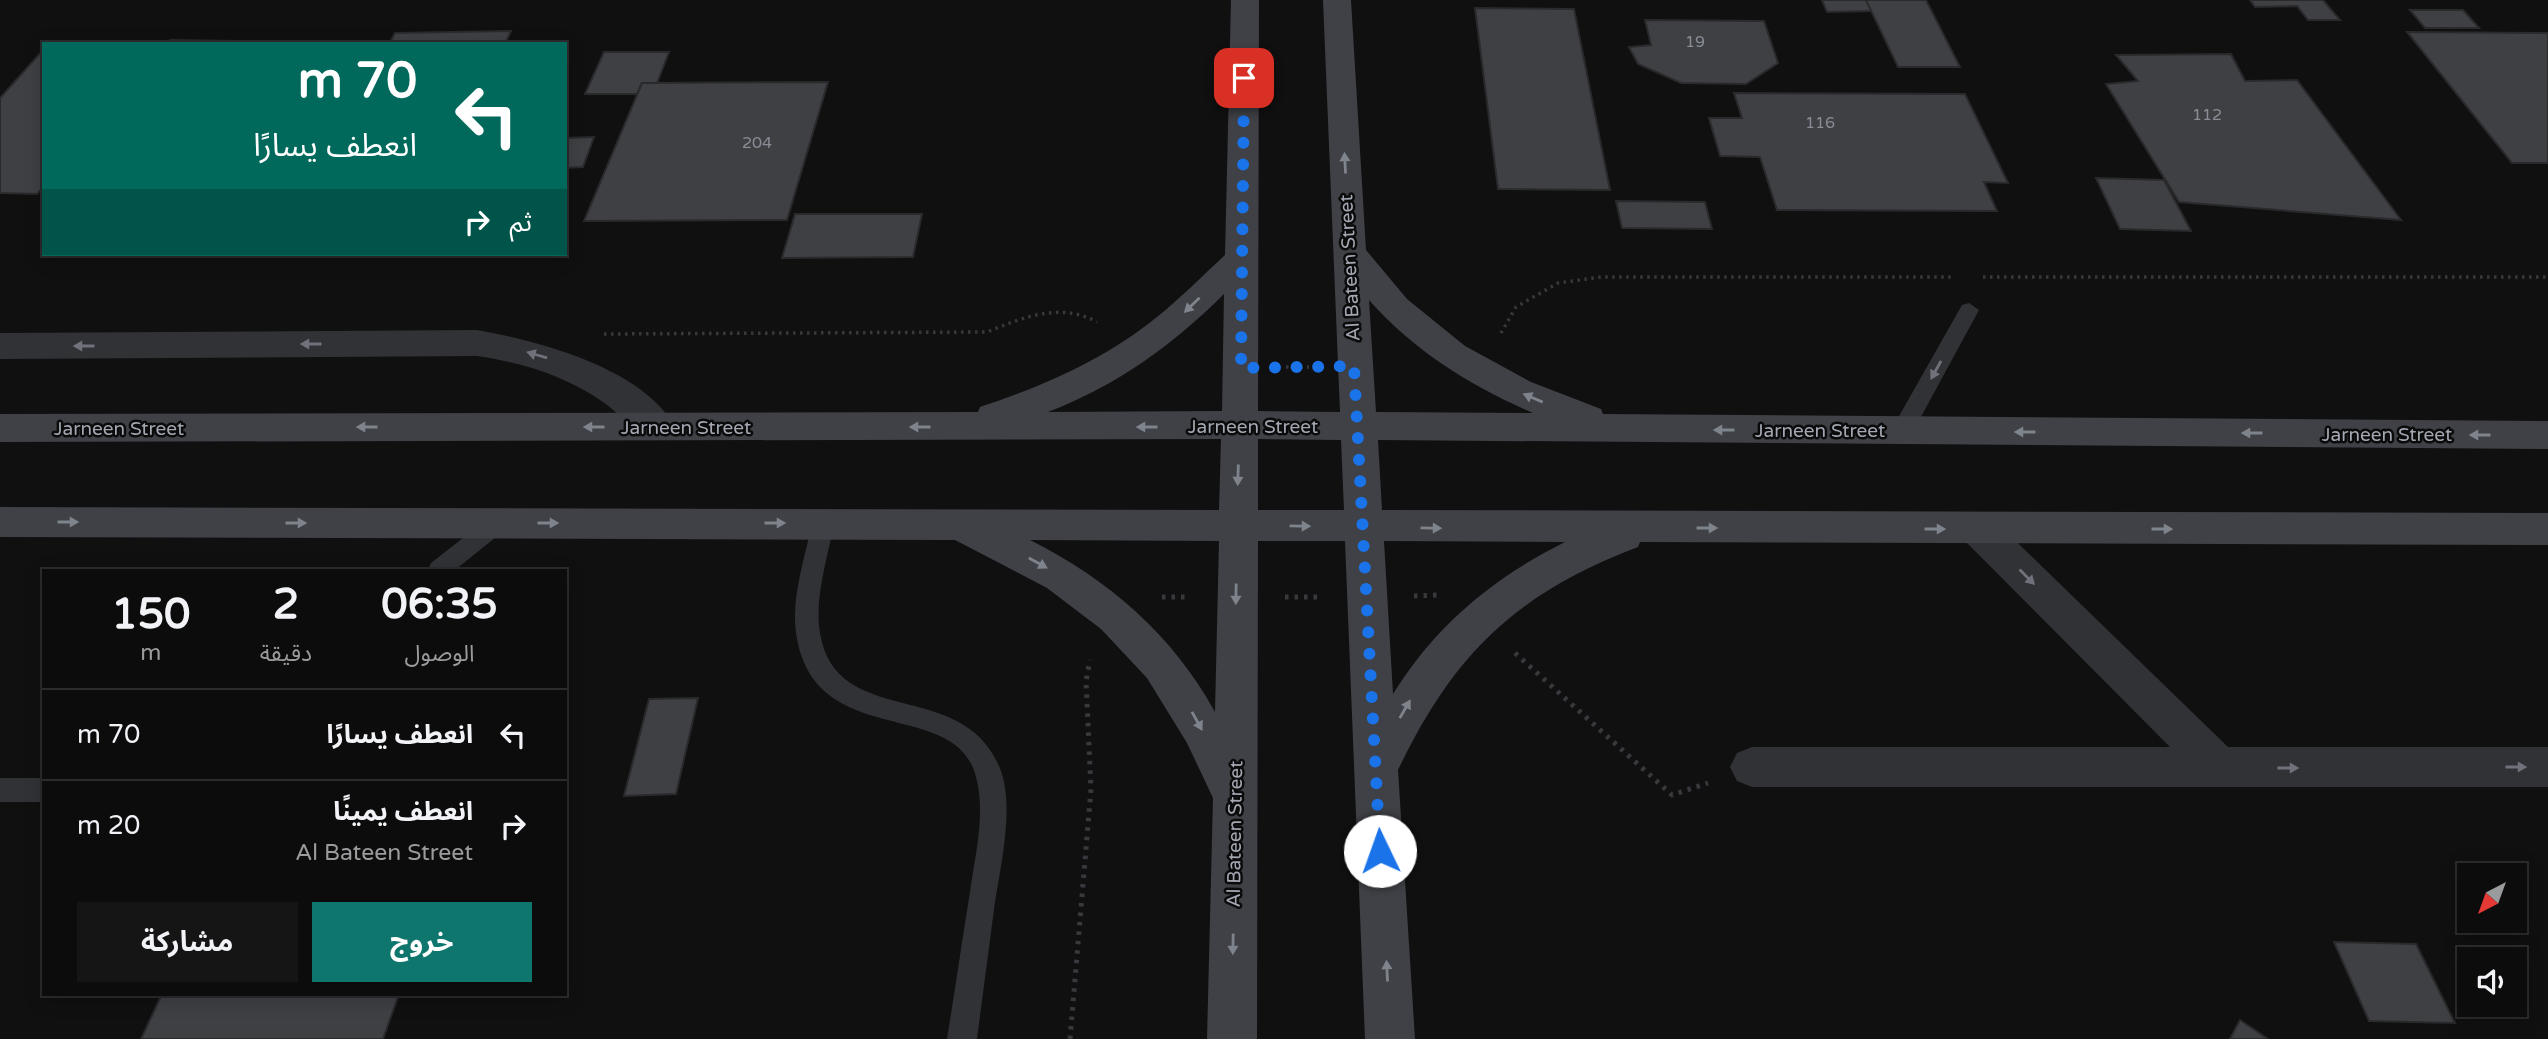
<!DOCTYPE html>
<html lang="ar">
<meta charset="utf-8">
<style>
:root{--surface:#0c0c0d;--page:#151516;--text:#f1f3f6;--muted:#9a9b9d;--line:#2c2c2e;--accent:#0f766e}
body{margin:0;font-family:"Varela Round","Noto Sans Arabic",sans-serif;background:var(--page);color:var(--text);direction:rtl;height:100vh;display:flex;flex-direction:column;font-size:26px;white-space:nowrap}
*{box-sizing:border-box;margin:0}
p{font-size:23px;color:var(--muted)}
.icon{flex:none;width:38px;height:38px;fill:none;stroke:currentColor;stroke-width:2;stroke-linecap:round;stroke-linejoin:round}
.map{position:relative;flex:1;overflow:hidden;direction:ltr}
.drawer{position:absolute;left:42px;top:569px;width:525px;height:427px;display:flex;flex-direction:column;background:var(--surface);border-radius:0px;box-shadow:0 4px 18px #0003,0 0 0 2px var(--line);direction:rtl}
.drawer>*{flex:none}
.guide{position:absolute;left:42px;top:42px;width:525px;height:214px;border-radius:0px;box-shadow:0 4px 18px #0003,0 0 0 2px var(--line);direction:rtl;background:#00695c;color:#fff;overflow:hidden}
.needle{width:46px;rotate:221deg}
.buttons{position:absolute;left:2457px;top:863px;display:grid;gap:14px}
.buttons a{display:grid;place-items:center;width:70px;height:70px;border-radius:0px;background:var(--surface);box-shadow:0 4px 18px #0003,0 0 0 2px var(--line);font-size:35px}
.pin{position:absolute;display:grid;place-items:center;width:60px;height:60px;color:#fff;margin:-30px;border-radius:14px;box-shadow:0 4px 10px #0006}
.me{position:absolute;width:77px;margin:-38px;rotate:357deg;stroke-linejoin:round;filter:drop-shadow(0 0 5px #0008)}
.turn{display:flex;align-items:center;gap:24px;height:147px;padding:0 35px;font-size:32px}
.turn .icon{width:91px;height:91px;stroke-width:2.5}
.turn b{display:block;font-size:49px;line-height:60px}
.then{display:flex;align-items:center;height:66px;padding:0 35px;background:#0003;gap:14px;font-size:26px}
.eta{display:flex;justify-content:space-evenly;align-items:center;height:119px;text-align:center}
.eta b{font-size:42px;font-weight:700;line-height:49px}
.button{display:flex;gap:14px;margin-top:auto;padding:14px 35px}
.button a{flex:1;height:80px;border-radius:0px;background:var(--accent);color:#fff;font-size:28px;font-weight:700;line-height:80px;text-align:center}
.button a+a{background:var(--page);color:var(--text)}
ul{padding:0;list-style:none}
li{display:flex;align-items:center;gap:21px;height:91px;padding:0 35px;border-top:2px solid var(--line)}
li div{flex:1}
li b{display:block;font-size:26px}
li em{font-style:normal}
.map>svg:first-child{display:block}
.building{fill:#3f4044;stroke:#2a2a2d;stroke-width:2}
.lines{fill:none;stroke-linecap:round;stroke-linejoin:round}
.path-far1{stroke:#37393d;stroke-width:3.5;stroke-dasharray:2.5 4.5;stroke-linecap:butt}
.path{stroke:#37393d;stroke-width:5;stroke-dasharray:3.5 6;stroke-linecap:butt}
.service{fill:#313236;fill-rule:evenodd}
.minor{fill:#313236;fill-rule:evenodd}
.secondary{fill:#3f4146;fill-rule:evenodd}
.oneway{fill:#7f838c}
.oneway2{fill:#6f727a}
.route{stroke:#1a73e8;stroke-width:12;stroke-dasharray:0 21.6}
.labels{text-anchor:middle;stroke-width:5;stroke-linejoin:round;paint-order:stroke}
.number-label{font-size:16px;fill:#898d96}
.street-label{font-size:19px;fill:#a2a7b1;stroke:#0b0b0c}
</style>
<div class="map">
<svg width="2548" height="1039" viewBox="0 0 2548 1039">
<rect width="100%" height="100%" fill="#101011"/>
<g class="building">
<path d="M1822,0H1866L1872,11L1827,12Z"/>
<path d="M1866,0H1926L1960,67H1898Z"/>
<path d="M2250,0H2323L2340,20H2308L2297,6L2255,7Z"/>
<path d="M1475,8L1574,9L1610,190L1498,189Z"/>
<path d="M2410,10H2463L2479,28H2425Z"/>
<path d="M1645,20L1764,21L1778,63L1746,84L1681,83L1638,64L1629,47L1651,45Z"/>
<path d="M511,31L505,44H389L395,33Z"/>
<path d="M2407,32L2548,33V163H2512Z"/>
<path d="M170,40L374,43L167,44Z"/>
<path d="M43,50L44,186L37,194L0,193V98Z"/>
<path d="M604,52H669L657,83H642L637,94H585Z"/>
<path d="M2231,54L2245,81L2297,80L2401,220L2179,202L2106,84L2138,81L2116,55Z"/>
<path d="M828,82L787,220L584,221L642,83Z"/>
<path d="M1734,93L1965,94L2008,183L1984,182L1997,211L1777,210L1760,157L1720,156L1709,118H1742Z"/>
<path d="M594,137L583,167L565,168V138Z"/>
<path d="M2096,178L2164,180L2191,231L2120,229Z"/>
<path d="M1616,201L1705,202L1712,229L1622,228Z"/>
<path d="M795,214H922L913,257L782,258Z"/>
<path d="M698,698L676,794L624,796L649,699Z"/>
<path d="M2334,942L2416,944L2455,1023L2369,1021Z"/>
<path d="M162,994H399L383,1039H141Z"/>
<path d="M2240,1020L2268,1039H2230Z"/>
</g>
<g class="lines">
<g class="path-far1">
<path d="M1983,277H2548"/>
<path d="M1501,333L1516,307L1558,283L1601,277H1953"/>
<path d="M604,334L987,332C1024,317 1060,302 1097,322"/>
<path d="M1286,367H1309"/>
</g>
<g class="path">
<path d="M1414,596L1437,595"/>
<path d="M1162,597H1189"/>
<path d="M1285,597H1318"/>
<path d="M1515,653L1672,795L1708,783"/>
<path d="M1070,1039L1091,789L1086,681L1090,660"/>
</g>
<g class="service">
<path d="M1969,303L1979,310L1910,437H1894L1891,431L1894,425L1962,305Z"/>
<path d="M498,514L506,517L509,523L506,529L455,570H428L431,563L490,517Z"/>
<path d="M823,514L831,517L834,523C828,558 814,597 820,633C836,732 966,675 1001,771C1014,808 1001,864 995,902C989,948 983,993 977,1039H947C955,990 962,941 970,892C975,855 986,814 976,777C956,695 813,753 796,633C791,597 805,558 812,523L815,517Z"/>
<rect x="0" y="778" width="44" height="24"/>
</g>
<g class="minor">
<path d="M477,330C538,341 643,368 675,427L670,437C641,446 625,417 603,402C564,375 523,363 477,356L0,359V333Z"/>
<path d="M1978,513L1992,518L2228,747H2548V787H1752L1737,781L1730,767L1737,753L1752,747H2170L1964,540L1959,529L1964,518Z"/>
</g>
<path class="secondary" d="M1231,0H1259L1258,411L1340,412L1323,0H1351L1366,250L1407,299L1465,346L1531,382L1601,409L1603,414L2548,421V449L1378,440L1382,510L2548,513V545L1640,542L1638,547C1517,593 1454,653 1398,770L1415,1039H1365L1345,541H1258L1257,1039H1207L1213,798L1187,743L1147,678L1101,629L1047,588L955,540L0,537V507L1219,510L1221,439L0,442V414L978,412L980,407C1044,386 1105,359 1157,317C1181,298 1203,275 1225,255ZM1224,294L1222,411L1048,412C1116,386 1173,345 1224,294ZM1369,300C1415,352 1471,386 1533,413L1376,412ZM1258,439L1341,440L1344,510H1258ZM1030,540L1219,541L1215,712C1173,635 1108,579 1030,540ZM1384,541L1565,542C1493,578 1436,625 1393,694Z"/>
</g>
<defs><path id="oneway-solid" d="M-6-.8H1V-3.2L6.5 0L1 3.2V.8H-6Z" transform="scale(1.75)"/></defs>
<g class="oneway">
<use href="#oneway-solid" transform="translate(1345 163) rotate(-93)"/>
<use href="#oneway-solid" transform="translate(1192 305) rotate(136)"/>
<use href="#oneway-solid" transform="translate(1533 398) rotate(-157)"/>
<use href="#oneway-solid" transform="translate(367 427) rotate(180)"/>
<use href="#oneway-solid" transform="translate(594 427) rotate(180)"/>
<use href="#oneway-solid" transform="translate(920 427) rotate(180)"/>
<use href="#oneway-solid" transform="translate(1147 427) rotate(180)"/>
<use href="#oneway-solid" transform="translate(1724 430) rotate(-180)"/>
<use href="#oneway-solid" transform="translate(2025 432) rotate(-180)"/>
<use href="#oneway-solid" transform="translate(2252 433) rotate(-180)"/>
<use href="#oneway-solid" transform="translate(2480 435) rotate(-180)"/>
<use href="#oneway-solid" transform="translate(1238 475) rotate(92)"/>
<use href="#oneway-solid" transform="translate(68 522)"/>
<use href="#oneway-solid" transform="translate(296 523)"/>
<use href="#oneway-solid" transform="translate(548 523)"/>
<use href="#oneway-solid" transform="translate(775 523)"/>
<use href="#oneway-solid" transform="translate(1300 526) rotate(1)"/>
<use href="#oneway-solid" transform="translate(1431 528) rotate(1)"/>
<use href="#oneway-solid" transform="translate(1707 528)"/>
<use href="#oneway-solid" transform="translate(1935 529)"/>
<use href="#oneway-solid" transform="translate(2162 529)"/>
<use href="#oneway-solid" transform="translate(1038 563) rotate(29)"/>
<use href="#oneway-solid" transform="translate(1236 594) rotate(91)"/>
<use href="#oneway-solid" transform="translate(1405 709) rotate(-60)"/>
<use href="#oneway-solid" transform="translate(1197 721) rotate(61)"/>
<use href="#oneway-solid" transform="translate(1233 944) rotate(91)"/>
<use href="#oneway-solid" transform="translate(1387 971) rotate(-93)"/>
</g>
<g class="oneway2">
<use href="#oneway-solid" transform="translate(311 344) rotate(180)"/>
<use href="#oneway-solid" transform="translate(84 346) rotate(180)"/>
<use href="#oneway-solid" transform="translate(537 355) rotate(-164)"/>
<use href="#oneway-solid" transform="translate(1936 370) rotate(119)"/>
<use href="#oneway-solid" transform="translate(2027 577) rotate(45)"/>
<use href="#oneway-solid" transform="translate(2516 767)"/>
<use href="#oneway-solid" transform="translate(2288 768)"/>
</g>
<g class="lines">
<path class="route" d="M1244,78L1241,368L1354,366L1380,851"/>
</g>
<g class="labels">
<g class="number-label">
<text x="1695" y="47">19</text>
<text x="2207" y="120">112</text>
<text x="1820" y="128">116</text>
<text x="757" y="148">204</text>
</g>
<g class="street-label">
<text transform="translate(1349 268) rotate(-93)" y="7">Al Bateen Street</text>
<text x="1253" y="433">Jarneen Street</text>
<text x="686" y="434">Jarneen Street</text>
<text x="119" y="435">Jarneen Street</text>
<text x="1820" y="437">Jarneen Street</text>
<text x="2387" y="441">Jarneen Street</text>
<text transform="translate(1234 834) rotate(-89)" y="7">Al Bateen Street</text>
</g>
</g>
</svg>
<div class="buttons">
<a><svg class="needle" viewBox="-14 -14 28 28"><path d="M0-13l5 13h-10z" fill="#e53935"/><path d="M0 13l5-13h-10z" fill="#9a9b9d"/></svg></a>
<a><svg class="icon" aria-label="sound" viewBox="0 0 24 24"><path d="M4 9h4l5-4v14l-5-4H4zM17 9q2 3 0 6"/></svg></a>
</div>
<div class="pin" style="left:1244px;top:78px;background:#d93025"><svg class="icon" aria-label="arrive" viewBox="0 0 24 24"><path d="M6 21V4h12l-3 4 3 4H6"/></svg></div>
<svg class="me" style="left:1380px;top:851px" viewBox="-20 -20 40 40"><circle r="19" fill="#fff"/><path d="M0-13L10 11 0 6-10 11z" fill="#1a73e8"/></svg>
<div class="guide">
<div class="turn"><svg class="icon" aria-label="left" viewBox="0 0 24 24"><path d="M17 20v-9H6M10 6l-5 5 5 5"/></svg><div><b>70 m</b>انعطف يسارًا</div></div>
<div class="then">ثم<svg class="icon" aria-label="right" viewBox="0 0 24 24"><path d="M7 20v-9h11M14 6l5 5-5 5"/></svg></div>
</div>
<section class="drawer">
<div class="eta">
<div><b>06:35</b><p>الوصول</p></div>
<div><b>2</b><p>دقيقة</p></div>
<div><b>150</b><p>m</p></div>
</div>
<ul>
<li><svg class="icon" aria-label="left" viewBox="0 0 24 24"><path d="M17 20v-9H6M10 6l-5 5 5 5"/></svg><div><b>انعطف يسارًا</b></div><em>70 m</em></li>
<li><svg class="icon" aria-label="right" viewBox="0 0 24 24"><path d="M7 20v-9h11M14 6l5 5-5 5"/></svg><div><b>انعطف يمينًا</b><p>Al Bateen Street</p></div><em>20 m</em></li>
</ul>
<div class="button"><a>خروج</a><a>مشاركة</a></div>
</section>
</div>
